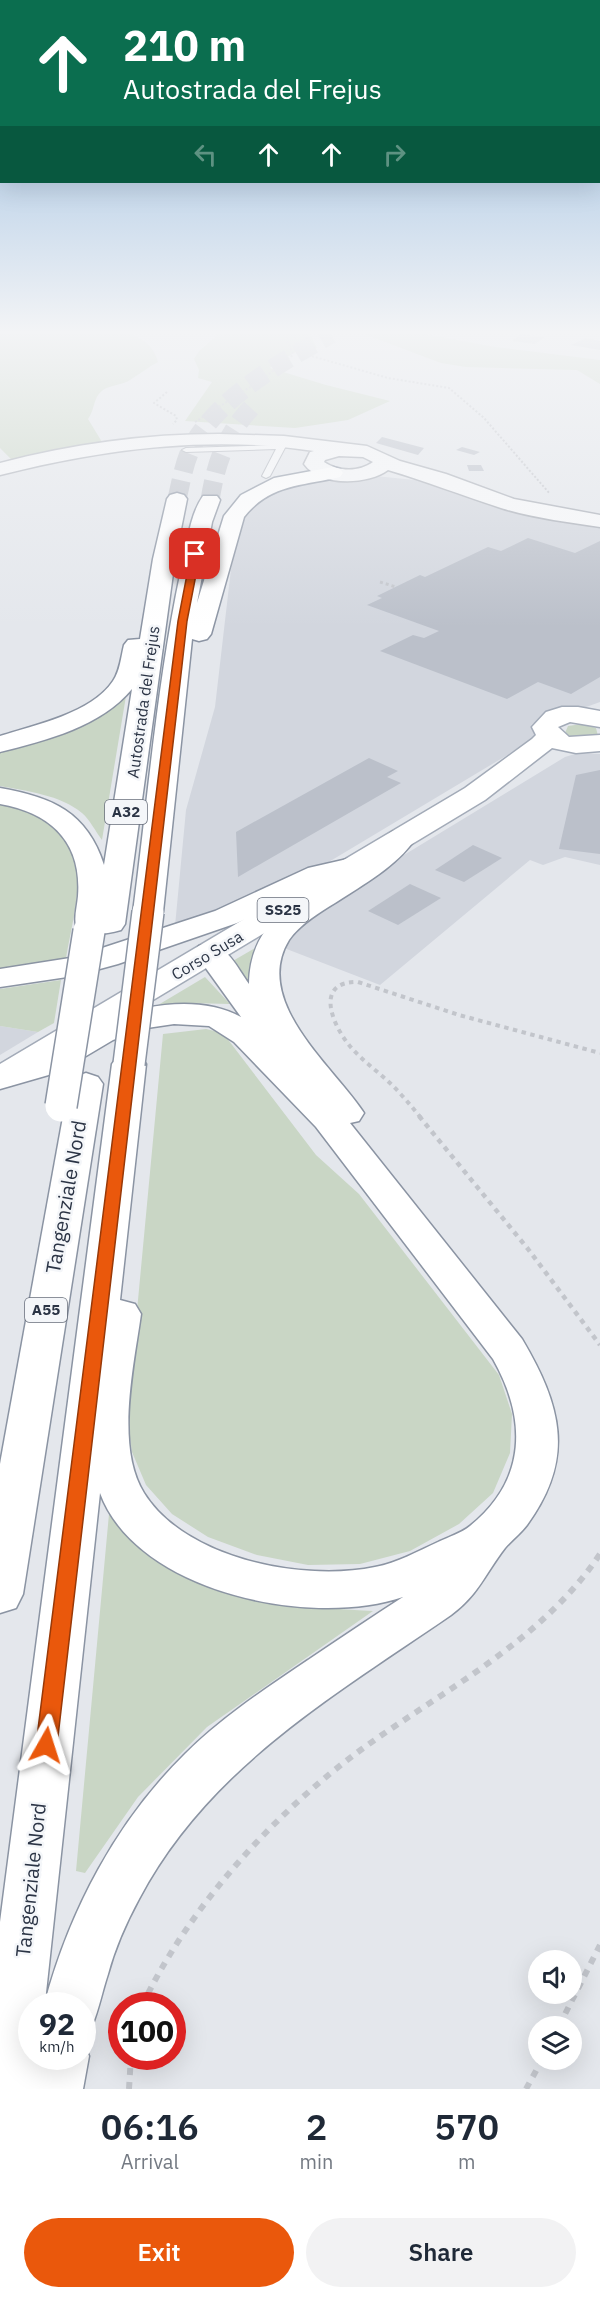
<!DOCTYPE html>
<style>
:root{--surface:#fff;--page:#f2f2f3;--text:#1f2937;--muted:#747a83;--accent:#ea580c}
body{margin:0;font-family:"IBM Plex Sans",sans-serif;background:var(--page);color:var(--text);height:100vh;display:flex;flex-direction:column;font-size:22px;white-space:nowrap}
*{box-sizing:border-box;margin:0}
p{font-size:20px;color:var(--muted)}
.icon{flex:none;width:33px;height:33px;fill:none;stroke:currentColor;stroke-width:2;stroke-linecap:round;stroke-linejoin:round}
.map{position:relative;height:2089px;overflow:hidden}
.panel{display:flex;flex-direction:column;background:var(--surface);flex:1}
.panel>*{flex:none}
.hud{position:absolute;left:0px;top:0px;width:600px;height:183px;box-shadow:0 6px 24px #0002;background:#0b6e4f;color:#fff;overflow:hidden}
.buttons{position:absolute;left:528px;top:1950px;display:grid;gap:12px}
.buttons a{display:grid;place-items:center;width:54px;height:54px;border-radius:50%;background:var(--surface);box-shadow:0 6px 24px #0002;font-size:30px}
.speed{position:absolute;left:18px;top:1992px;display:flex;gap:12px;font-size:30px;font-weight:700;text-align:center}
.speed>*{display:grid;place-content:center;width:78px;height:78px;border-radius:50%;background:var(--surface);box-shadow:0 6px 24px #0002;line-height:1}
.speed small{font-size:15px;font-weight:400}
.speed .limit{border:9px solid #d22;background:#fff;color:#111}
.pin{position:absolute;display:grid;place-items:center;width:51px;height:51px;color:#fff;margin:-26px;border-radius:12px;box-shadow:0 3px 9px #0006}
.me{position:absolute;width:66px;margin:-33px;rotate:6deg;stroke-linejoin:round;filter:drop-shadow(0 0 4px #0008)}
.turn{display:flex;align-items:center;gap:21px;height:126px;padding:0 24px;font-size:27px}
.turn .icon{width:78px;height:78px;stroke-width:2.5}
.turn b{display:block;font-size:42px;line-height:51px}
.lanes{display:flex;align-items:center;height:57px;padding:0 24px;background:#0003;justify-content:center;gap:30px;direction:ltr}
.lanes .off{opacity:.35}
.eta{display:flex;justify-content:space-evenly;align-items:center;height:102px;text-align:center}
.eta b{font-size:36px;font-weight:600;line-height:42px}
.action{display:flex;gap:12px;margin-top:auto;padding:12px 24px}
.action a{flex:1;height:69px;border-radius:36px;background:var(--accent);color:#fff;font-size:24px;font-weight:600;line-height:69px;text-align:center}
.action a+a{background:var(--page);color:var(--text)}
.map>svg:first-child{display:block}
.built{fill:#d2d6de}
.green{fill:#c9d6c5}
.building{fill:#bbc0ca}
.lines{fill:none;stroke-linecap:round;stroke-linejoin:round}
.motorway-tunnel{stroke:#bfc3cb;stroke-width:19;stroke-dasharray:19 9;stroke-linecap:butt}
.service-casing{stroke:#a9aeb7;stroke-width:2}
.tertiary-casing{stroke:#a9aeb7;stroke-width:3}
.primary-casing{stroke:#a3abb8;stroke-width:3}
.motorway-casing{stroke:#8b94a3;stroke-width:3}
.path-far4{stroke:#c2c5cb;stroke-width:2;stroke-dasharray:2 2;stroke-linecap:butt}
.path-far3{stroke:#c2c5cb;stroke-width:3;stroke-dasharray:3 3;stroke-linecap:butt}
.path-far2{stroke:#c2c5cb;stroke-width:4;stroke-dasharray:4.5 4.5;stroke-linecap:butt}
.path-far1{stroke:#c2c5cb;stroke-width:4.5;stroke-dasharray:5 5;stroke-linecap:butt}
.path{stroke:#c2c5cb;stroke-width:6;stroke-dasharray:7 7;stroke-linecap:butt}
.service{fill:#f7f8fa;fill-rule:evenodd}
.tertiary{fill:#f7f8fa;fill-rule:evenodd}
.primary{fill:#fff;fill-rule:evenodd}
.motorway{fill:#fff;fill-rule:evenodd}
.motorway-bridge-casing{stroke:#8b94a3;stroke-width:34;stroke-linecap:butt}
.motorway-bridge{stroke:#fff;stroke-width:31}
.route{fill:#ea580c;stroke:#983908;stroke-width:1.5}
.labels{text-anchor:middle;stroke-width:5;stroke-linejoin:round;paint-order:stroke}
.shield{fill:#f4f6f9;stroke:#676e7b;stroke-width:1.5}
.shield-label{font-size:15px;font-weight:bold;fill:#2b3445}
.street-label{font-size:16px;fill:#2b3445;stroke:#f4f6f9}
.near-street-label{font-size:20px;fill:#2b3445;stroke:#f4f6f9}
</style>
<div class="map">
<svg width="600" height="2089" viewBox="0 0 600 2089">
<rect width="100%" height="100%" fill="#e4e7ec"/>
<g class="built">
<path d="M375,476L425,481L528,513L600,528V702L578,710L547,715L531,725L535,730L534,736L529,742L312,872L273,889L175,926L186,810L215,707L231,569L242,520L250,506L261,496L311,479Z"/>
<path d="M578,753L600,754V865L565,857L543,865L530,860L380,985L284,948L292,934L312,916L353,886L565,757Z"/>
<path d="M0,1026L38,1032L0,1055Z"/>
</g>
<g class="green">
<path d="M0,334H130C144,339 154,347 158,362C148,367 140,374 130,380C122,385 111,385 103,390C93,397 95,410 88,419L102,442L12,460L0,448Z"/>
<path d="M219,334H310L317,348L297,351L270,368L326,385L390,401L348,420L295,428L185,421L212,382L198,378L199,370L194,359L199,351Z"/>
<path d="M364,334H426L489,346L600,360V384L577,370L466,367L441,363Z"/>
<path d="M126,696L102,840C96,832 90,820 82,813C61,795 26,791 0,786V750L109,708Z"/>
<path d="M582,724L596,728L598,736L573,738L565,733L568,726Z"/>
<path d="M0,802C10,805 22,807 32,811C99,837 75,905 66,959L26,967L0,969Z"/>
<path d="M262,944L260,1006L231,962Z"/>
<path d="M205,977L230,1004L188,1003L153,1008Z"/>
<path d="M61,980L54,1023L38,1032L0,1026V989Z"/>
<path d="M206,1029L223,1033L316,1155L359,1194L499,1375L512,1414L510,1453L493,1493L459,1524L410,1551L360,1564L308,1565L257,1555L208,1537L172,1514L146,1485L132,1452L127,1417L163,1034Z"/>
<path d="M109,1514C120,1526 131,1540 144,1551C209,1602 294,1607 373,1611L207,1727L138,1797L85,1873L76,1871Z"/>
</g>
<g class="building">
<path d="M521,334L544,337L535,344L512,341Z"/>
<path d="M586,338L600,341V350L571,345Z"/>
<path d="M382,437L424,448L418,455L376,443Z"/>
<path d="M462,447L480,452L474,455L456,450Z"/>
<path d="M467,465H481L484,471H469Z"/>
<path d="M528,538L575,553L600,541V677L571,694L538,682L507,699L380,651L413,635L424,638L439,631L367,605L382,598L377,596L420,575L425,577L488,547L501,551Z"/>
<path d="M369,758L398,771L387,777L401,783L238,877L236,832Z"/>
<path d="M600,770V854L559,849L576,775Z"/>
<path d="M473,845L502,858L464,882L435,870Z"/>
<path d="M410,884L441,898L398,925L368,911Z"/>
</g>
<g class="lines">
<g class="motorway-tunnel">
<path d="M177,499C182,478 185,456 197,438C228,391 284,361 331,334"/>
<path d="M210,500C216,463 225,436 251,408"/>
</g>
<defs>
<path id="service" d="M280,442L287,444L270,476L266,478L262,476L276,449L186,452L182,450L186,448L279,445Z"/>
<path id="tertiary" d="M219,434L284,436L367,446L400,461L446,474L514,499L600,515V527C567,522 533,518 501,508C463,496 426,481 388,470C368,485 320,487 304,464L310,452L314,451C208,435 103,449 0,475V463C72,444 145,434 219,434ZM339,456L363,457L373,462C359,472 339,472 324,462L325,460Z"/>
<path id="primary" d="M562,707H578L600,711V727L570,722L558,727L569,737L600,735V751L576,753L552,748L485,800L12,1085L0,1088V1064L465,788L532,739L536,735L532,727L546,712Z"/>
<g id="motorway">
<path d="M333,467L340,469L343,473L340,477C302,486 270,484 244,517L211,634L207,639L199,641L192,639L163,912L159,918L148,921L137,918L133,912C148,798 157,682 181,570C187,546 189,516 203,496H217L220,500L212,522L197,603L224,516L241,495L274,478Z"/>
<path d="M177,493L184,495L187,499L175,559L125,924L121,930C107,934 93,936 79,932C72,922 77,909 78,896C82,842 51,813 0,804V788C52,797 87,812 104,865L132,689C100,727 47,740 0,752V736C35,725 92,713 113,681C120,671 121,657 124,645L128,640L140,639L153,559L167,499L170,495Z"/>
<path d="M402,830L412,832L416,838C396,867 364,884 335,903C320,912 299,925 289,940C251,1002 335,1068 364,1113L359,1121L350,1123L522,1339C561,1405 576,1458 527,1525C521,1533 512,1540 505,1548C485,1574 479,1594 451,1615C333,1696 208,1768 139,1899C126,1923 115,1948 108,1974C102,1992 99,2009 92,2026L82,2030V2006H32V2056H82V2039L89,2056L83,2089H0V1922L112,1064L117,1057L129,1054L141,1057L146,1064L120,1300L135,1304L141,1314C134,1365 115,1447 144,1493C185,1559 303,1582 375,1567C397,1563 418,1551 438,1542C448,1537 462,1533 470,1526C527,1480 527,1419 493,1359L316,1127L234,1042L209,1026L174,1024L147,1028L113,1040L59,1072L0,1089V1068C13,1065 27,1062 40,1055C58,1047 74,1034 92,1025C135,1006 197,993 241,1017L195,953L199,946C226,940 235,965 249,984C250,928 286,906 330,880L237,923L118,964L74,976L0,987V969L70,958L96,950L215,911L308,868L356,857L363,859L392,832ZM100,1493C137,1593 312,1628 403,1597C372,1617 342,1637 311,1658C268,1687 222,1717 185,1754C116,1822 70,1910 45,2002Z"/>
<path d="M86,1073L98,1077L103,1084L23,1594L16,1608L0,1613V1464L69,1084L74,1077Z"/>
</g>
</defs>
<use href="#service" class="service-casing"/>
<use href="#tertiary" class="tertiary-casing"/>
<use href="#primary" class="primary-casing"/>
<use href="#motorway" class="motorway-casing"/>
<g class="path-far4">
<path d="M293,334L301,353L388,378L449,388L484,418L550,494"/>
<path d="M167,392L154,403L176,416L177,420L173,424"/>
<path d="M195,422L263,379L293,355L285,334"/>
</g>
<path class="path-far3" d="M380,582L396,587"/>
<path class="path-far2" d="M421,1118C412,1107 403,1096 393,1086C379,1072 362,1061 349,1045C332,1024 314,981 358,982L459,1015L600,1053"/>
<path class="path-far1" d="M419,1116L528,1249L600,1345"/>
<g class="path">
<path d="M142,2006C188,1908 274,1813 362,1749C445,1689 542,1641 600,1554"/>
<path d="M559,2026L600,1945"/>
<path d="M129,2089L131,2056"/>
<path d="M526,2089L542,2060"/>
</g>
<use href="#service" class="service"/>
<use href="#tertiary" class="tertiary"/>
<use href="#primary" class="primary"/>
<use href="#motorway" class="motorway"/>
<defs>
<g id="motorway-bridge">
<path d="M129,1064L148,912"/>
<path d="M61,1106L89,931"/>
</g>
</defs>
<use href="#motorway-bridge" class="motorway-bridge-casing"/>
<use href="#motorway-bridge" class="motorway-bridge"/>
</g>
<linearGradient id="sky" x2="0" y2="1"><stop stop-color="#8bb4dd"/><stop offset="0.53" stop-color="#f3f4f6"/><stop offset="1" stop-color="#f3f4f6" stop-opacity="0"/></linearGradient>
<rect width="600" height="627" fill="url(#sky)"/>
<path class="route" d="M195,551L200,554L187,621L180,683L57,1745L54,1752L46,1754L39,1752L36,1745L178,621L191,554Z"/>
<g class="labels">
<g class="shield">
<rect x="105" y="800" width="42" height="24" rx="4.5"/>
<rect x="257.5" y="898" width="51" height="24" rx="4.5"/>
<rect x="25" y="1298" width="42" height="24" rx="4.5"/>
</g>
<g class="shield-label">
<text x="126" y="817">A32</text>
<text x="283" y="915">SS25</text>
<text x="46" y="1315">A55</text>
</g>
<g class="street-label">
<text transform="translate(143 702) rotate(-82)" y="6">Autostrada del Frejus</text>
<text transform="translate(207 955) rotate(-31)" y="6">Corso Susa</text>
</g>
<g class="near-street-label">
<text transform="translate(66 1197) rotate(-80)" y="7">Tangenziale Nord</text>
<text transform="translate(31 1880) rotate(-84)" y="7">Tangenziale Nord</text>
</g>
</g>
</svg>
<div class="buttons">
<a><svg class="icon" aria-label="sound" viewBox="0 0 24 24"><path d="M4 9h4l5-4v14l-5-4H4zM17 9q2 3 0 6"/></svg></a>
<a><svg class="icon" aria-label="layers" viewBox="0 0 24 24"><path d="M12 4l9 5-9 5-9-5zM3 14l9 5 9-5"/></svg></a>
</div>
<div class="speed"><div>92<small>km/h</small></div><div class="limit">100</div></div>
<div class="pin" style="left:195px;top:554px;background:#d93025"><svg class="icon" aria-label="arrive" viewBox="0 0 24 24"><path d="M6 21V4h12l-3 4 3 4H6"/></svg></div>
<svg class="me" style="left:46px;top:1745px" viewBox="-20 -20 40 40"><path d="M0-17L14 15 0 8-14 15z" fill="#ea580c" stroke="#fff" stroke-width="4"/></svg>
<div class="hud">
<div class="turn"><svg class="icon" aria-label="ahead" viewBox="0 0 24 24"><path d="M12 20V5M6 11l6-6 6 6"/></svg><div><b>210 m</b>Autostrada del Frejus</div></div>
<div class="lanes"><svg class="icon off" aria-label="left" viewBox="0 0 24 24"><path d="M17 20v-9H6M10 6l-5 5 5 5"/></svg><svg class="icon" aria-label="ahead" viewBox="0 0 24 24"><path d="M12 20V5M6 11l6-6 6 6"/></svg><svg class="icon" aria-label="ahead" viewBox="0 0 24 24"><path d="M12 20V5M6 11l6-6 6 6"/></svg><svg class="icon off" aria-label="right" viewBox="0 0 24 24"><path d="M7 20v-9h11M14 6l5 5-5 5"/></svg></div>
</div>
</div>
<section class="panel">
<div class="eta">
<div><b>06:16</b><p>Arrival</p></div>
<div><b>2</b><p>min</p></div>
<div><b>570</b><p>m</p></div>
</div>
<div class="action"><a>Exit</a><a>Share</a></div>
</section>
